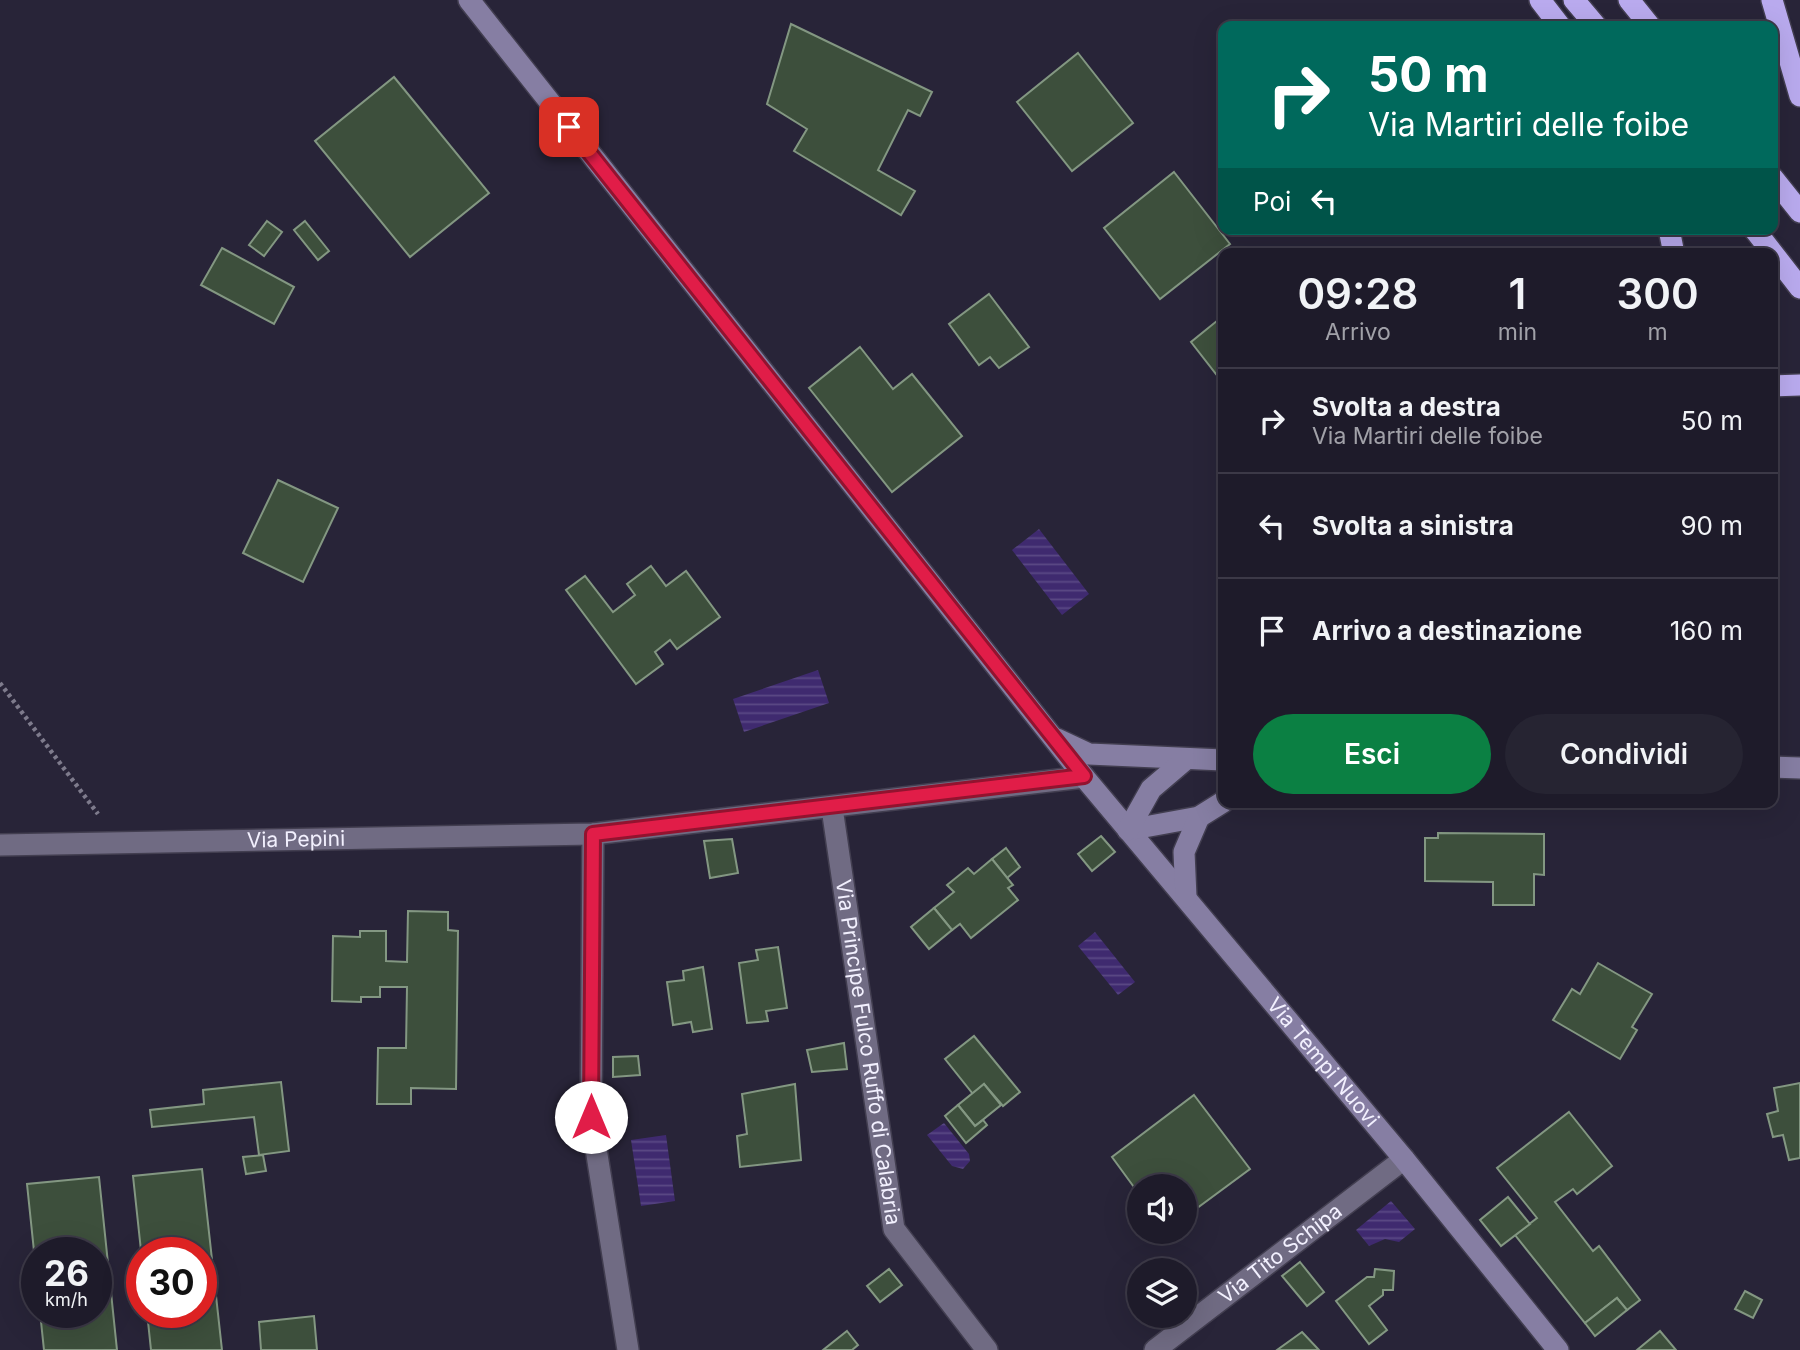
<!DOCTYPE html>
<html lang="it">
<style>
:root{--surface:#1e1b2a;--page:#262432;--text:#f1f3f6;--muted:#a1a1a8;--line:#3c3947;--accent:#0b8043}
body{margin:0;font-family:Inter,sans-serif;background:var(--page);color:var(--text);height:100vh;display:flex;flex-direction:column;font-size:26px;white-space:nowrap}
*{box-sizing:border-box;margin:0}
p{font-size:23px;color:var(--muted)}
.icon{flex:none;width:38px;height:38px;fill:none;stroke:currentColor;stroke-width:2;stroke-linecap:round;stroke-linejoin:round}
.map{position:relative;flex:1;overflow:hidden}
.sheet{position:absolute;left:1218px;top:248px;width:560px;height:560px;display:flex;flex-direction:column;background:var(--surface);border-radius:14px;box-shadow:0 7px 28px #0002,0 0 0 2px var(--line)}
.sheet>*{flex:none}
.top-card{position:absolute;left:1218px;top:21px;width:560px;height:214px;border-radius:14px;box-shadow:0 7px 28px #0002,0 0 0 2px var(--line);background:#00695c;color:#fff;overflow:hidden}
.buttons{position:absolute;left:1127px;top:1174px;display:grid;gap:14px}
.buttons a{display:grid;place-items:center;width:70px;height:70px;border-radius:50%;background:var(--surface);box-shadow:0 7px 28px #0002,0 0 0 2px var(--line);font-size:35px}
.speed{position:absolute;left:21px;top:1237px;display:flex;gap:14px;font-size:35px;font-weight:700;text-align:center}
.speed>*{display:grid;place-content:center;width:91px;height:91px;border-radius:50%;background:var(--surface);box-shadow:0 7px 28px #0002,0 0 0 2px var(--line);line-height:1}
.speed small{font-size:18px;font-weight:400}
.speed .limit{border:10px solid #d22;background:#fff;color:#111}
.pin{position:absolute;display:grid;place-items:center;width:60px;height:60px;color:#fff;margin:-30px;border-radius:14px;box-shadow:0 4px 10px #0006}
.me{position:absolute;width:77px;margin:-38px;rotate:0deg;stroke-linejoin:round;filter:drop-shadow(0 0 5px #0008)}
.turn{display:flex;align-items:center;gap:24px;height:147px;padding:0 35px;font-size:32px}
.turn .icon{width:91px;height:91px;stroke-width:2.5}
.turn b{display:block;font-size:49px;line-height:60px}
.then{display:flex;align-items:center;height:66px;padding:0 35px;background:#0003;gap:14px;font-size:26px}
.eta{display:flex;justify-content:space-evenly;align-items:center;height:119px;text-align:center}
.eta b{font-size:42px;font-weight:600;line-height:49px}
.primary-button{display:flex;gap:14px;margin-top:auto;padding:14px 35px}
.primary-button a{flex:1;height:80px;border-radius:42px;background:var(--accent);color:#fff;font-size:28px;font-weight:600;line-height:80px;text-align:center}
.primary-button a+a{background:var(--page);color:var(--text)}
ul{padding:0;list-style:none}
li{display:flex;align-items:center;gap:21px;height:105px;padding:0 35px;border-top:2px solid var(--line)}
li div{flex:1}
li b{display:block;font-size:26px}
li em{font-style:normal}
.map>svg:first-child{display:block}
.water{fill:url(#water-rules)}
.building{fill:#3d4f3c;stroke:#839782;stroke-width:2}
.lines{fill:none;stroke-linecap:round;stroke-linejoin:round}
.street-casing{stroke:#423e50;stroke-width:24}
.secondary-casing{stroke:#423e50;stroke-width:24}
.highway-casing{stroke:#423e50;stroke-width:24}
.path{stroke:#7e7b8c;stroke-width:4.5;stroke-dasharray:3.5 3.5;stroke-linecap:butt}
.street{stroke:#706b83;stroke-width:21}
.secondary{stroke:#867ea3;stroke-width:21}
.highway{stroke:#b9aaee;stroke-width:21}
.route-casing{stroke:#92132f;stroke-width:18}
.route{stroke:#e11d48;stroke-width:12}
.labels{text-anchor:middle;stroke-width:7;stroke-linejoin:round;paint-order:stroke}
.street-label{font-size:21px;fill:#f2f0fe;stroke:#100f18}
</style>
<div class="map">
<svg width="1800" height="1350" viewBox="0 0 1800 1350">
<defs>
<pattern id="water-rules" width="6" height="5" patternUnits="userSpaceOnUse" patternTransform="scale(1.75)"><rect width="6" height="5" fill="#3f2a6f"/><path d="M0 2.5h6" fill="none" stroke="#5b4985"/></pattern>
</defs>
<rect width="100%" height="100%" fill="#282438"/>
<g class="water">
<path d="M1039,529L1089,594L1062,615L1012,550Z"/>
<path d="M818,670L829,703L744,732L733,699Z"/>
<path d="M1095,932L1135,982L1118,995L1078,946Z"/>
<path d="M944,1123L969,1154L970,1161L963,1169L952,1166L927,1135Z"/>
<path d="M666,1135L675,1201L641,1206L631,1140Z"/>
<path d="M1391,1201L1415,1229L1399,1242L1385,1239L1369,1246L1356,1230Z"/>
</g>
<g class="building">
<path d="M791,24L932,92L920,116L908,110L878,170L915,191L901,215L794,151L807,129L767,104Z"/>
<path d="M1078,53L1133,123L1072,171L1017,102Z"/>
<path d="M394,77L489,193L410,257L315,141Z"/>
<path d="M1174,172L1230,244L1160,299L1104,228Z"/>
<path d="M267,221L282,232L264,256L249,245Z"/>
<path d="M305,221L329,251L318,260L294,230Z"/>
<path d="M222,248L294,287L274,324L201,285Z"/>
<path d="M989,294L1029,347L999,368L990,357L979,365L949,324Z"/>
<path d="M1223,316V383L1191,342Z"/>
<path d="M860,347L893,389L912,374L962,436L892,492L809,388Z"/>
<path d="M278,480L338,508L303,582L243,553Z"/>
<path d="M651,566L666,586L686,571L720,617L677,649L670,640L655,652L663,664L636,684L566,590L585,576L613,612L635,595L627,584Z"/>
<path d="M1438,833L1544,834V875L1534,874V905H1493V882L1425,881V838H1438Z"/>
<path d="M1101,836L1115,852L1092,871L1078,854Z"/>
<path d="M732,839L738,873L710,878L704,841Z"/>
<path d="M1006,848L1020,867L1007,878L992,859Z"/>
<path d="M992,859L1013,885L1008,888L1018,900L971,938L960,924L952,930L934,908L954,892L947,885L968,868L974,874Z"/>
<path d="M934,908L952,930L929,949L911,927Z"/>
<path d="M408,911L448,912V930L458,931L456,1089L411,1088V1104H377L378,1048H406L407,987H380V997H361V1002L332,1001L333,936L360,937V931H386V961L407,962Z"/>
<path d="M778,947L787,1008L766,1011L768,1021L747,1023L739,963L758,960L756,950Z"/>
<path d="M1598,963L1652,994L1632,1027L1637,1030L1620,1059L1553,1020L1572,989L1580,994Z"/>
<path d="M703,967L712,1029L693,1032L691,1022L673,1025L667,982L684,980L683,971Z"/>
<path d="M974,1036L1020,1092L1003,1106L984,1084L973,1094L945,1059Z"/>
<path d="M844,1043L847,1069L812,1072L807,1050Z"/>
<path d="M638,1056L640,1075L613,1077V1057Z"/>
<path d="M281,1082L289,1151L259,1155L254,1117L152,1127L150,1110L204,1104L203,1090Z"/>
<path d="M1800,1083V1158L1789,1160L1783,1135L1773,1137L1767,1114L1778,1111L1774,1088Z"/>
<path d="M795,1084L801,1160L740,1167L737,1136L747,1134L742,1094Z"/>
<path d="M984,1084L1001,1105L975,1126L958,1105Z"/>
<path d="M1194,1095L1250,1169L1185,1217V1186H1139V1194L1112,1157Z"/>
<path d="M958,1105L975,1126L983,1120L987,1125L966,1143L945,1116Z"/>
<path d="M1569,1112L1612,1166L1577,1194L1573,1189L1555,1202L1593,1251L1599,1246L1640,1300L1627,1310L1617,1298L1585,1323L1515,1235L1537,1218L1497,1168Z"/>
<path d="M263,1155L266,1171L246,1174L243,1157Z"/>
<path d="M202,1169L222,1350H151L147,1312H201V1253H142V1260L133,1176Z"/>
<path d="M99,1177L117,1350H44L40,1312H96V1253H37V1280L27,1184Z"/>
<path d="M1508,1197L1530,1224L1501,1246L1480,1220Z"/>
<path d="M1300,1262L1324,1292L1307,1306L1282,1276Z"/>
<path d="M889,1269L902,1285L880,1302L867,1286Z"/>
<path d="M1375,1269L1394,1271L1393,1290H1383V1295L1369,1306L1387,1330L1369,1344L1336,1301L1367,1277H1374Z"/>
<path d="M1745,1291L1762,1300L1753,1318L1735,1309Z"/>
<path d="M1617,1298L1627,1310L1595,1336L1585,1323Z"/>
<path d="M314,1316L317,1350H261L259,1322Z"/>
<path d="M847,1331L858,1345L852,1350H823Z"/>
<path d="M1660,1331L1676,1350H1637Z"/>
<path d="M1302,1332L1319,1350H1277Z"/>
</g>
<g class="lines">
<defs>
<g id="street">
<path id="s1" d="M832,808L894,1229L987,1350"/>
<path d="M593,834L591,1117L628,1350"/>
<path id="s2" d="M0,845L593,834L1084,777"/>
<path id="s3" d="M1155,1350L1404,1159"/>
</g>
<g id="secondary">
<path id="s4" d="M469,0L1084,777L1404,1159L1558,1350"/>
<path d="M1057,739L1089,754L1223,760"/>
<path d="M1773,767L1800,768"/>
<path d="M1128,830L1199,817L1223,802"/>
<path d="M1128,830L1151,789L1185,760"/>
<path d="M1186,897L1184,852L1199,817"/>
</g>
<g id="highway">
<path d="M1540,0L1560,26"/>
<path d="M1574,0L1596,26"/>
<path d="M1629,0L1650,26"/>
<path d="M1772,0L1800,96"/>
<path d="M1773,178L1800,212"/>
<path d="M1669,229L1674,254"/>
<path d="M1754,229L1800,288"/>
<path d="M1773,386L1800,385"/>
</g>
</defs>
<use href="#street" class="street-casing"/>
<use href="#secondary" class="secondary-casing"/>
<use href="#highway" class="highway-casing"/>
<path class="path" d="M0,683L98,814"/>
<use href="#street" class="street"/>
<use href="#secondary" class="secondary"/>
<use href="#highway" class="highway"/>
</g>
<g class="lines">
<defs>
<path id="route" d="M569,127L1084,776L593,834L591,1117"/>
</defs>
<use href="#route" class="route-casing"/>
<use href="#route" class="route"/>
</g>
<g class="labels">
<g class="street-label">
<text dy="7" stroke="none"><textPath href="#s2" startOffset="296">Via Pepini</textPath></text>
<text dy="7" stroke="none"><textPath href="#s1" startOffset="247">Via Principe Fulco Ruffo di Calabria</textPath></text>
<text dy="7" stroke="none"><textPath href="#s4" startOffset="1363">Via Tempi Nuovi</textPath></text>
<text dy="7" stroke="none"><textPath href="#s3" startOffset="158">Via Tito Schipa</textPath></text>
</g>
</g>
</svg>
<div class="buttons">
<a><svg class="icon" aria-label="sound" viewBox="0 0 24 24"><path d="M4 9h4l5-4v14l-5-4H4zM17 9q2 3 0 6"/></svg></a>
<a><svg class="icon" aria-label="layers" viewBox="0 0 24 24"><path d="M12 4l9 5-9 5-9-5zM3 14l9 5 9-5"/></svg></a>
</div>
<div class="speed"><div>26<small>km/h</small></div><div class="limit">30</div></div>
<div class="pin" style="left:569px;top:127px;background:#d93025"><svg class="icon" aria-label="arrive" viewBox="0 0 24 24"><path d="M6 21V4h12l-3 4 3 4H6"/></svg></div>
<svg class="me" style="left:591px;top:1117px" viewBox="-20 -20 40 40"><circle r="19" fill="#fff"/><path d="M0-13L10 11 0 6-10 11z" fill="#e11d48"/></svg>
<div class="top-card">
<div class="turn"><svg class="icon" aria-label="right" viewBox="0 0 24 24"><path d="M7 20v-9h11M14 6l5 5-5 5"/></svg><div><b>50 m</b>Via Martiri delle foibe</div></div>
<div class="then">Poi<svg class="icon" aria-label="left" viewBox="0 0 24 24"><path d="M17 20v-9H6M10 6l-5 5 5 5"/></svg></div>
</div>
<section class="sheet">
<div class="eta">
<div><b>09:28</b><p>Arrivo</p></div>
<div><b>1</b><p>min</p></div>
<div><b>300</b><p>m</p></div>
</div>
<ul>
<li><svg class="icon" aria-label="right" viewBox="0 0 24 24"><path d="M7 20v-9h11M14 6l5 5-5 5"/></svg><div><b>Svolta a destra</b><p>Via Martiri delle foibe</p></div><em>50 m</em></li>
<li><svg class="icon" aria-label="left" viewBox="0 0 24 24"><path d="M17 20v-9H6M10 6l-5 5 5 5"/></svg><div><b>Svolta a sinistra</b></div><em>90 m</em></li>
<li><svg class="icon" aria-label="arrive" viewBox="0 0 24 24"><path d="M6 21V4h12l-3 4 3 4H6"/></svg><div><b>Arrivo a destinazione</b></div><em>160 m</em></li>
</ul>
<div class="primary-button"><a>Esci</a><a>Condividi</a></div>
</section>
</div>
